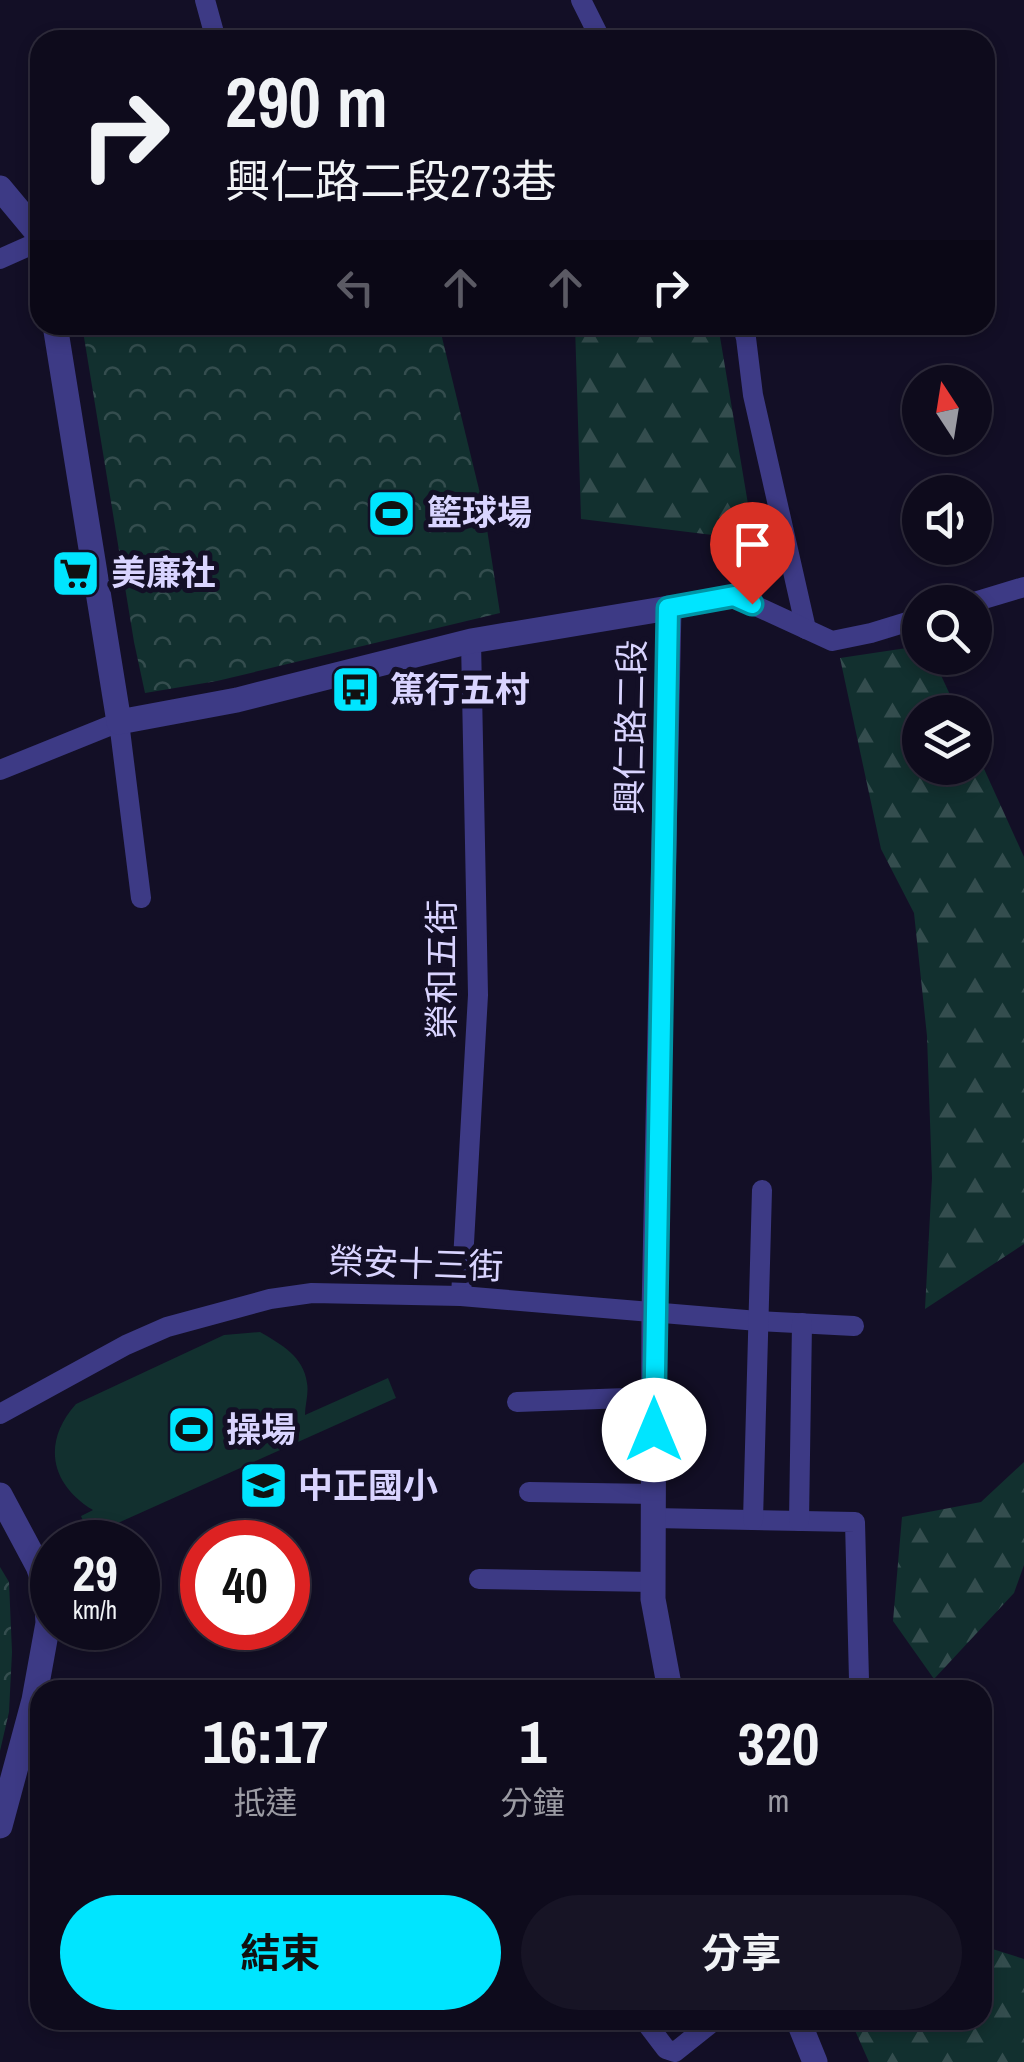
<!DOCTYPE html>
<html lang="zh-TW">
<meta charset="utf-8">
<style>
:root{--surface:#0e0b1c;--page:#171425;--text:#f1f3f6;--muted:#9b9ba3;--line:#2e2b3b;--accent:#00e5ff}
body{margin:0;font-family:"Archivo Narrow","Noto Sans TC",sans-serif;background:var(--page);color:var(--text);height:100vh;display:flex;flex-direction:column;font-size:38px;white-space:nowrap}
*{box-sizing:border-box;margin:0}
p{font-size:32px;color:var(--muted)}
.icon{flex:none;width:55px;height:55px;fill:none;stroke:currentColor;stroke-width:2;stroke-linecap:round;stroke-linejoin:round}
.map{position:relative;flex:1;overflow:hidden}
.drawer{position:absolute;left:30px;top:1680px;width:962px;height:350px;display:flex;flex-direction:column;background:var(--surface);border-radius:30px;box-shadow:0 5px 15px #0003,0 0 0 2px var(--line)}
.drawer>*{flex:none}
.top-card{position:absolute;left:30px;top:30px;width:965px;height:305px;border-radius:30px;box-shadow:0 5px 15px #0003,0 0 0 2px var(--line);background:#0e0b1c;color:var(--text);overflow:hidden}
.needle{width:65px;rotate:348deg}
.tools{position:absolute;left:902px;top:365px;display:grid;gap:20px}
.tools a{display:grid;place-items:center;width:90px;height:90px;border-radius:50%;background:var(--surface);box-shadow:0 5px 15px #0003,0 0 0 2px var(--line);font-size:50px}
.speed{position:absolute;left:30px;top:1520px;display:flex;gap:20px;font-size:50px;font-weight:700;text-align:center}
.speed>*{display:grid;place-content:center;width:130px;height:130px;border-radius:50%;background:var(--surface);box-shadow:0 5px 15px #0003,0 0 0 2px var(--line);line-height:1}
.speed small{font-size:25px;font-weight:400}
.speed .limit{border:15px solid #d22;background:#fff;color:#111}
.pin{position:absolute;display:grid;place-items:center;width:85px;height:85px;color:#fff;margin:-102px -42px;border-radius:50% 50% 50% 0;rotate:-45deg;box-shadow:0 0 10px #0007}
.pin .icon{rotate:45deg}
.me{position:absolute;width:110px;margin:-55px;rotate:0deg;stroke-linejoin:round;filter:drop-shadow(0 0 8px #0008)}
.turn{display:flex;align-items:center;gap:35px;height:210px;padding:0 30px;font-size:45px}
.turn .icon{width:130px;height:130px;stroke-width:2.5}
.turn b{display:block;font-size:70px;line-height:85px}
.lanes{display:flex;align-items:center;height:95px;padding:0 30px;background:#0003;justify-content:center;gap:50px;direction:ltr}
.lanes .off{opacity:.35}
.eta{display:flex;justify-content:space-evenly;align-items:center;height:170px;text-align:center}
.eta b{font-size:60px;font-weight:700;line-height:70px}
.button{display:flex;gap:20px;margin-top:auto;padding:20px 30px}
.button a{flex:1;height:115px;border-radius:60px;background:var(--accent);color:#111;font-size:40px;font-weight:700;line-height:115px;text-align:center}
.button a+a{background:var(--page);color:var(--text)}
.map>svg:first-child{display:block}
.green{fill:#12302f}
.forest{fill:url(#forest-firs)}
.park{fill:url(#park-crowns)}
.lines{fill:none;stroke-linecap:round;stroke-linejoin:round}
.minor{stroke:#3d3a85;stroke-width:20}
.tertiary{stroke:#3d3a85;stroke-width:25}
.route-casing{stroke:#0095a6;stroke-width:25}
.route{stroke:#00e5ff;stroke-width:18}
.labels{text-anchor:middle;stroke-width:10;stroke-linejoin:round;paint-order:stroke}
.poi-label{font-size:35px;font-weight:bold;fill:#d9d4ff;stroke:#130f26;text-anchor:start}
.street-label{font-size:35px;fill:#d9d4ff;stroke:#130f26}
</style>
<div class="map">
<svg width="1024" height="2062" viewBox="0 0 1024 2062">
<defs>
<pattern id="forest-firs" width="22" height="20" patternUnits="userSpaceOnUse" patternTransform="scale(2.5)"><rect width="22" height="20" fill="#12302f"/><path d="M5 1l3.5 6h-7zM16 11l3.5 6h-7z" fill="#344d4e"/></pattern>
<pattern id="park-crowns" width="20" height="18" patternUnits="userSpaceOnUse" patternTransform="scale(2.5)"><rect width="20" height="18" fill="#12302f"/><path d="M2 6a3 3 0 1 1 6 0M12 15a3 3 0 1 1 6 0" fill="none" stroke="#344d4e"/></pattern>
</defs>
<rect width="100%" height="100%" fill="#130f26"/>
<path class="green" d="M260,1332C281,1344 304,1357 307,1383C309,1393 305,1405 305,1415L388,1378L396,1398L89,1536L81,1516L93,1510C50,1484 42,1442 76,1404L224,1335Z"/>
<g class="forest">
<path d="M575,325H718L754,540L581,519Z"/>
<path d="M920,646V658H933L958,712H920V768H975V749L1024,857V1244L925,1309L932,1178L927,1036L914,913L881,849L840,658Z"/>
<path d="M1024,1462V1565L1014,1593L934,1679L893,1621L902,1517L981,1502Z"/>
<path d="M983,1946L1024,1959V2062H869L853,2026L862,2020H982Z"/>
</g>
<g class="park">
<path d="M82,325H439L484,510L500,613L217,681L145,693L134,642Z"/>
<path d="M0,1567L9,1582L12,1652L9,1712L0,1751Z"/>
</g>
<g class="lines">
<g class="minor">
<path d="M205,0L216,40"/>
<path d="M581,0L601,40"/>
<path d="M0,259L40,241"/>
<path d="M742,325L746,338L753,395L806,629"/>
<path d="M974,602L1024,587"/>
<path d="M669,608L734,596L832,641L871,633L920,618"/>
<path d="M0,770L119,722L141,898"/>
<path d="M461,1296L478,995L471,641"/>
<path d="M517,1402L654,1397"/>
<path d="M0,1414L126,1345L167,1327L270,1299L312,1293L461,1296L758,1321L854,1326"/>
<path d="M529,1492L654,1494"/>
<path d="M654,1518L855,1522L859,1680L855,1690"/>
<path d="M753,1520L762,1190"/>
<path d="M799,1521L802,1323"/>
<path d="M479,1579L653,1582"/>
<path d="M644,2020L666,2049L675,2052L715,2020"/>
</g>
<g class="tertiary">
<path d="M0,188L40,236"/>
<path d="M55,325L119,722L237,700L471,641L669,608L654,1313L653,1599L670,1690"/>
<path d="M0,1495L38,1566L46,1589L48,1623L34,1700L0,1826"/>
<path d="M798,2020L815,2062"/>
</g>
</g>
<g class="lines">
<defs>
<path id="route" d="M654,1430L668,608L734,596L752,604"/>
</defs>
<use href="#route" class="route-casing"/>
<use href="#route" class="route"/>
</g>
<defs>
<symbol id="stadium-square" viewBox="-11 -11 22 22"><rect x="-9" y="-9" width="18" height="18" rx="4" fill="#00e5ff" stroke="#130f26"/><path d="M0-5a6.5 5 0 1 0 0 10a6.5 5 0 1 0 0-10ZM-3.5-1.8h7v3.6h-7Z" fill="#111"/></symbol>
<symbol id="supermarket-square" viewBox="-11 -11 22 22"><rect x="-9" y="-9" width="18" height="18" rx="4" fill="#00e5ff" stroke="#130f26"/><path d="M-6-5.5h2.5l.6 2H6L4.5 2H-2.5L-4.4-4H-6ZM-1.5 3.2a1.3 1.3 0 1 0 .1 0ZM3 3.2a1.3 1.3 0 1 0 .1 0Z" fill="#111"/></symbol>
<symbol id="bus-square" viewBox="-11 -11 22 22"><rect x="-9" y="-9" width="18" height="18" rx="4" fill="#00e5ff" stroke="#130f26"/><path d="M-5-6H5V4H4V6H2V4H-2V6H-4V4H-5ZM-3.5-4V0h7V-4ZM-3.5 1.2v1.5H-2V1.2ZM2 1.2v1.5H3.5V1.2Z" fill="#111"/></symbol>
<symbol id="school-square" viewBox="-11 -11 22 22"><rect x="-9" y="-9" width="18" height="18" rx="4" fill="#00e5ff" stroke="#130f26"/><path d="M0-5L7-2L0 1L-7-2ZM-4 1L0 2.5L4 1V4Q0 6-4 4Z" fill="#111"/></symbol>
</defs>
<g fill-rule="evenodd">
<use href="#stadium-square" x="364" y="486" width="55" height="55"/>
<use href="#supermarket-square" x="48" y="546" width="55" height="55"/>
<use href="#bus-square" x="328" y="662" width="55" height="55"/>
<use href="#stadium-square" x="164" y="1402" width="55" height="55"/>
<use href="#school-square" x="236" y="1458" width="55" height="55"/>
</g>
<g class="labels">
<g class="poi-label">
<text x="427" y="525">籃球場</text>
<text x="111" y="585">美廉社</text>
<text x="390" y="702">篤行五村</text>
<text x="226" y="1442">操場</text>
<text x="298" y="1498">中正國小</text>
</g>
<g class="street-label">
<text transform="translate(631 727) rotate(-89)" y="12">興仁路二段</text>
<text transform="translate(442 969) rotate(-90)" y="12">榮和五街</text>
<text transform="translate(416 1264) rotate(2)" y="12">榮安十三街</text>
</g>
</g>
</svg>
<div class="tools">
<a><svg class="needle" viewBox="-14 -14 28 28"><path d="M0-13l5 13h-10z" fill="#e53935"/><path d="M0 13l5-13h-10z" fill="#9b9ba3"/></svg></a>
<a><svg class="icon" aria-label="sound" viewBox="0 0 24 24"><path d="M4 9h4l5-4v14l-5-4H4zM17 9q2 3 0 6"/></svg></a>
<a><svg class="icon" aria-label="search" viewBox="0 0 24 24"><circle cx="10" cy="10" r="6"/><path d="M15 15l6 6"/></svg></a>
<a><svg class="icon" aria-label="layers" viewBox="0 0 24 24"><path d="M12 4l9 5-9 5-9-5zM3 14l9 5 9-5"/></svg></a>
</div>
<div class="speed"><div>29<small>km/h</small></div><div class="limit">40</div></div>
<div class="pin" style="left:752px;top:604px;background:#d93025"><svg class="icon" aria-label="arrive" viewBox="0 0 24 24"><path d="M6 21V4h12l-3 4 3 4H6"/></svg></div>
<svg class="me" style="left:654px;top:1430px" viewBox="-20 -20 40 40"><circle r="19" fill="#fff"/><path d="M0-13L10 11 0 6-10 11z" fill="#00e5ff"/></svg>
<div class="top-card">
<div class="turn"><svg class="icon" aria-label="right" viewBox="0 0 24 24"><path d="M7 20v-9h11M14 6l5 5-5 5"/></svg><div><b>290 m</b>興仁路二段273巷</div></div>
<div class="lanes"><svg class="icon off" aria-label="left" viewBox="0 0 24 24"><path d="M17 20v-9H6M10 6l-5 5 5 5"/></svg><svg class="icon off" aria-label="ahead" viewBox="0 0 24 24"><path d="M12 20V5M6 11l6-6 6 6"/></svg><svg class="icon off" aria-label="ahead" viewBox="0 0 24 24"><path d="M12 20V5M6 11l6-6 6 6"/></svg><svg class="icon" aria-label="right" viewBox="0 0 24 24"><path d="M7 20v-9h11M14 6l5 5-5 5"/></svg></div>
</div>
<section class="drawer">
<div class="eta">
<div><b>16:17</b><p>抵達</p></div>
<div><b>1</b><p>分鐘</p></div>
<div><b>320</b><p>m</p></div>
</div>
<div class="button"><a>結束</a><a>分享</a></div>
</section>
</div>
